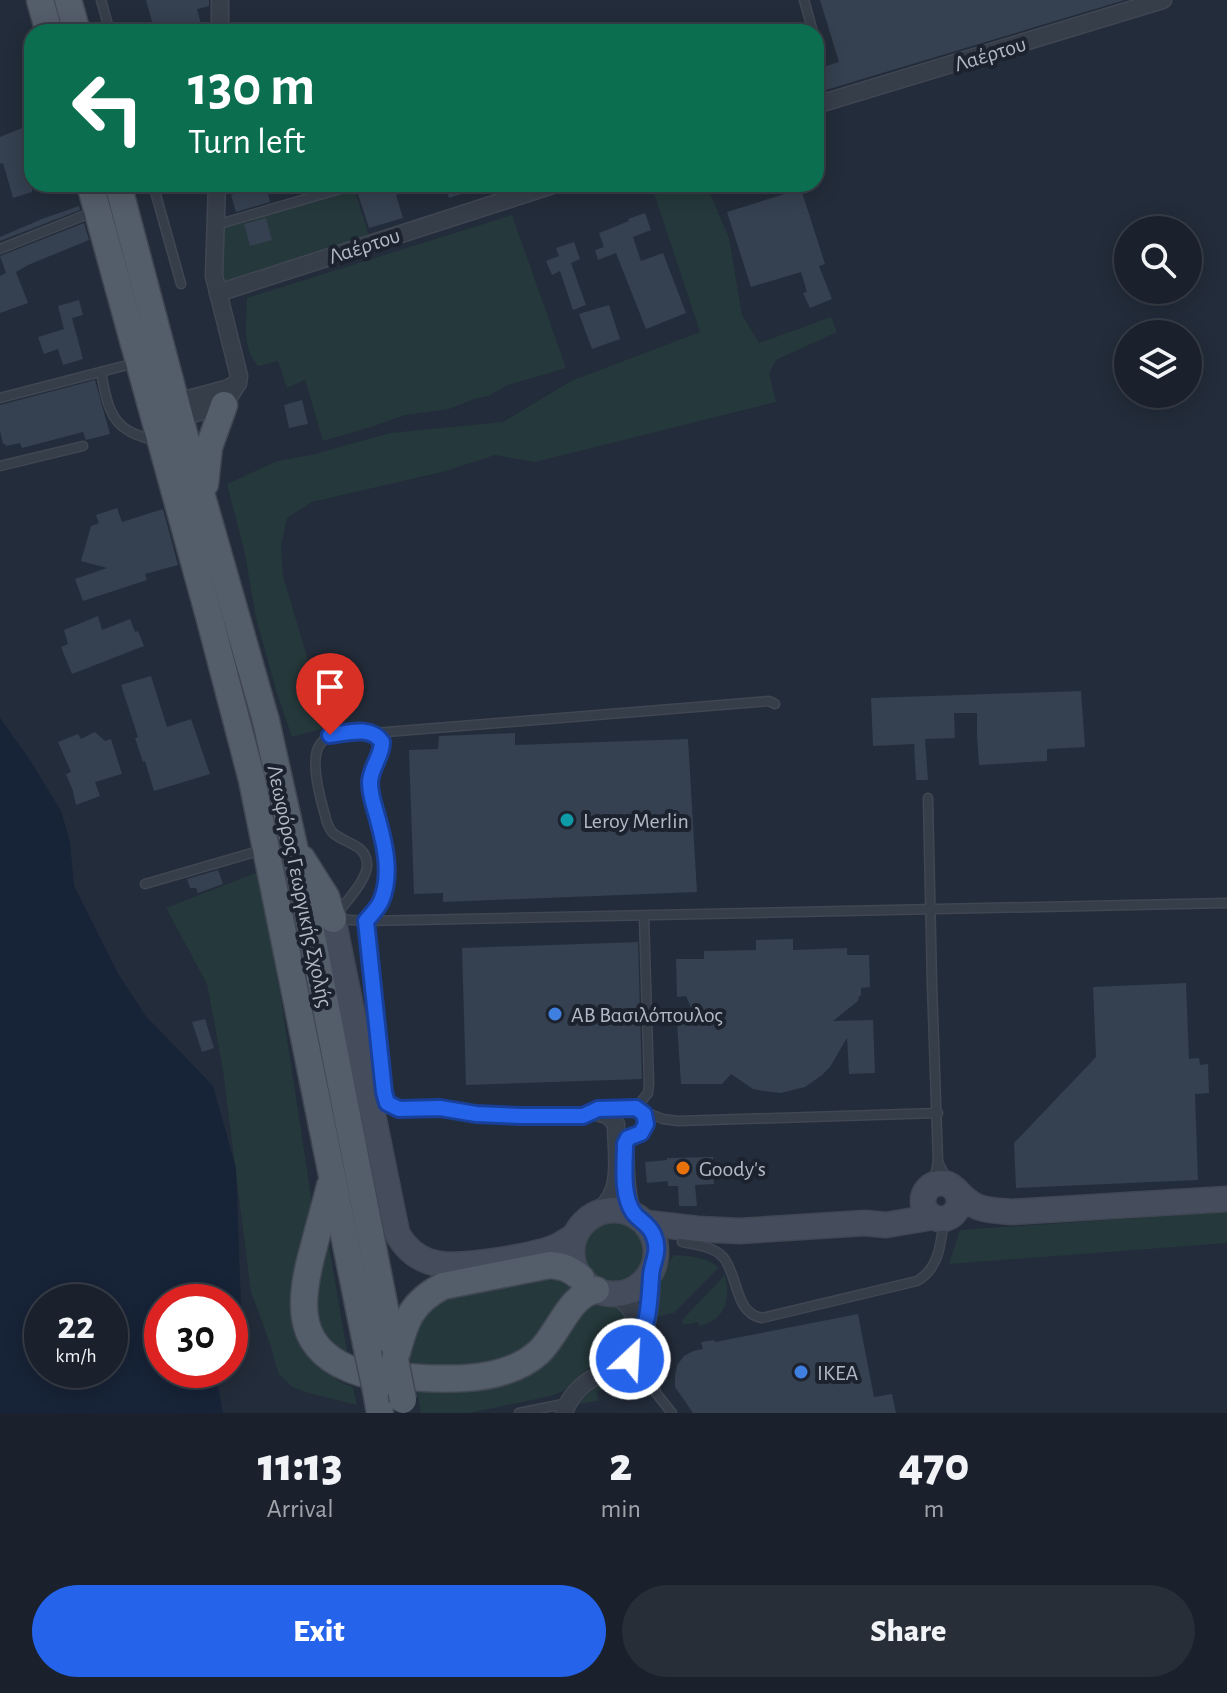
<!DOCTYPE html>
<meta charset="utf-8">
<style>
:root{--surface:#1a212c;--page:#272e38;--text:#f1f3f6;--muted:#9fa3a9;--line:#383e48;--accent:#2563eb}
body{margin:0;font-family:"Alegreya Sans",sans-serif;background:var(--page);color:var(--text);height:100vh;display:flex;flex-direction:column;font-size:30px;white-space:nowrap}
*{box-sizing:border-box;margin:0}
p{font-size:26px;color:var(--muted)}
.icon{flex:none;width:44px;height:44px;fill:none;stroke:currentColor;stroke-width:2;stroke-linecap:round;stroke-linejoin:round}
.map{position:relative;height:1413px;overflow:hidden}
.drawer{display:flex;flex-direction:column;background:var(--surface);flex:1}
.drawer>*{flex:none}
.hud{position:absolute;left:24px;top:24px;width:800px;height:168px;border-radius:24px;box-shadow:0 4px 20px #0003,0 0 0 2px var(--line);background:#0b6e4f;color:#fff;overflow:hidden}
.fabs{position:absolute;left:1114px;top:216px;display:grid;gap:16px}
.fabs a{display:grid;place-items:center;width:88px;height:88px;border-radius:50%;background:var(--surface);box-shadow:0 4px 20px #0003,0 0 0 2px var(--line);font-size:40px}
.speed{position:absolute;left:24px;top:1284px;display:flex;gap:16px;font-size:40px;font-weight:700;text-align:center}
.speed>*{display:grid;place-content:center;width:104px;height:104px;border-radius:50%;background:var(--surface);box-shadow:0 4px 20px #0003,0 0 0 2px var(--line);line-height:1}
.speed small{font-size:20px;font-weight:400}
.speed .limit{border:12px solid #d22;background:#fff;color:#111}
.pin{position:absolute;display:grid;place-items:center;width:68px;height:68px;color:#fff;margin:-82px -34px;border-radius:50% 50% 50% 0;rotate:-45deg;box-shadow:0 0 8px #0007}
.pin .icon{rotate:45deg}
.me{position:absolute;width:88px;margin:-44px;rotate:25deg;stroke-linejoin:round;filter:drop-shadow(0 0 6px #0008)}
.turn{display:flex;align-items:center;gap:28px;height:168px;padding:0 32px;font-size:36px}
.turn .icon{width:104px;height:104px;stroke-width:2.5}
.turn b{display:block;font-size:56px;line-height:68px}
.eta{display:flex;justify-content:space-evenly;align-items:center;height:136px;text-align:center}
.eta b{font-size:48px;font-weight:800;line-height:56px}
.cta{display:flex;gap:16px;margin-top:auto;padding:16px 32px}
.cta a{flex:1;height:92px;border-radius:48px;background:var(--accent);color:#fff;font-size:32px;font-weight:800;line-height:92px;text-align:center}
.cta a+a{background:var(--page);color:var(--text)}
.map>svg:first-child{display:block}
.green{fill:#25383b}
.water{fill:#172337;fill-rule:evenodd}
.building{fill:#354050}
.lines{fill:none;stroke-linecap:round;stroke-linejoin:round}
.lane-casing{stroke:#404753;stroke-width:11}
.street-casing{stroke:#404753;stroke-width:19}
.secondary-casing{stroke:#404753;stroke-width:27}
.primary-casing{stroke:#404753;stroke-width:29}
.lane{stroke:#363e4a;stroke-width:8}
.street{stroke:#363e4a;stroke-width:16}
.secondary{stroke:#454d5d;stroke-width:24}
.primary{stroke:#545d6a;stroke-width:26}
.primary-bridge-casing{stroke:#404753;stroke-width:29;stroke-linecap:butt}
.primary-bridge{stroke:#545d6a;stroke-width:26}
.route-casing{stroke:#184099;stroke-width:20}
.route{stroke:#2563eb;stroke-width:14}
.culture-dot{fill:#0f9aa8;stroke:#1c232f;stroke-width:3}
.shop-dot{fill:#3f7fe0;stroke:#1c232f;stroke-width:3}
.food-dot{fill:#e8710a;stroke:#1c232f;stroke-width:3}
.labels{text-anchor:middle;stroke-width:8;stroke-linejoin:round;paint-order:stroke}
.street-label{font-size:22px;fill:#b2b9c6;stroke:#1c232f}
.poi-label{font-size:22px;fill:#b2b9c6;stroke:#1c232f;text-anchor:start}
</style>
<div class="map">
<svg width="1227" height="1413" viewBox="0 0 1227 1413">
<rect width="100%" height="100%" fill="#232c3a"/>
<g class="green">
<path d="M651,184H706L729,238L742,315L759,343L831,317L837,332L776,360L769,374L776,402L535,462L495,455L446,471L312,502L287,518L281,547L283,576L328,727L292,737L277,693L256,618L245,554L227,484L277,461L311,455L390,433L503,422L571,381L700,332Z"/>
<path d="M353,186L369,235L223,284L222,224Z"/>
<path d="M512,215L566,368L508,385L488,396L474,399L449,409L405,415L371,427L323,441L305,380L287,388L278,361L258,366C241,348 247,320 247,298Z"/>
<path d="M258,872L281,1000L311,1196L300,1342C314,1363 329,1379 353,1387L357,1405L305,1392L291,1386L279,1374L275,1363L272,1349L251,1292L223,1070L207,984L166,908Z"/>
<path d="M1227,1212V1243L949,1264L960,1230Z"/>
<circle cx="614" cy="1251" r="34"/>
<path d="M329,1246L349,1363L336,1354L313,1315V1296L326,1247Z"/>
<path d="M674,1255C690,1256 705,1257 719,1267L674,1313L655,1317C657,1295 660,1274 674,1255Z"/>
<path d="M725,1275C731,1299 726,1320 699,1326L698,1322L683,1325L682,1320Z"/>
<path d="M558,1277L575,1286L515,1363L412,1370L410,1356V1346L421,1318L444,1299Z"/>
<path d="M600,1303L611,1304L621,1310L628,1320L630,1331L627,1343L621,1353L590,1367L563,1391L551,1396L469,1413H421L416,1388C459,1392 514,1396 546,1362C552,1356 556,1348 561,1341C572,1325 580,1309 600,1303Z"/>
<path d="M642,1367L646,1388L638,1390L636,1383L597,1391L598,1401L578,1404L594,1388Z"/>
</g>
<path class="water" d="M0,718L28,757L61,811L70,842L74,886L119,975L145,1015L213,1086L236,1168L242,1335L230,1360V1302H162V1370H225L218,1387L223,1413H0ZM42,1302H110V1370H42Z"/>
<g class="building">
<path d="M146,0H209V6L197,9L201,24L196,26L198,32H155Z"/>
<path d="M820,0H1125L816,93V69L839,62Z"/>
<path d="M32,124V192L13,198L3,163L0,164V137Z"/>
<path d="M364,184H423L424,187L396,195L403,218L369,228L357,191L363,188Z"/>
<path d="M445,184H486V186L449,198Z"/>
<path d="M266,185L270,202L236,212L231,195Z"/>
<path d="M801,189L825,264L819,266L832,299L810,308L803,293L807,292L801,272L751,287L727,212Z"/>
<path d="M79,206L80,210L0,241V237L42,219Z"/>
<path d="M645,213L651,230L633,237L641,261L663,253L686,313L646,329L616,253L598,260L595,250L604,247L599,233L629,221L628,219Z"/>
<path d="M266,218L272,240L250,246L244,224Z"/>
<path d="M84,223L89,240L28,265L16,272L28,303L0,313V276L6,273L0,256Z"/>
<path d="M574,242L580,259L571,263L586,305L573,310L560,271L552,275L546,261L559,256L556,248Z"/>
<path d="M79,300L83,315L72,318L83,359L63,365L58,349L44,354L38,337L64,329L58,306Z"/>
<path d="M609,305L620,339L592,349L579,314Z"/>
<path d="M95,380L110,434L86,440L83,432L22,448L20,443L6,446L5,444H3L0,431V405Z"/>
<path d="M302,400L308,424L289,428L284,405Z"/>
<path d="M117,508L122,522L163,509L178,565L145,574L147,580L83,601L75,579L107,568L81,561L91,526L99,523L96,515Z"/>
<path d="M98,616L102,630L130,619L135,632L138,631L144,646L72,674L61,647L68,644L64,630Z"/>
<path d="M151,676L167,727L191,719L210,774L154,791L145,761L143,762L135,738L138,737L121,685Z"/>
<path d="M1081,691L1085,747L1047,749V761L979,765L977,736V713H954L955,738L925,739L928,780H916L914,744L873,746L871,698Z"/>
<path d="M95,732L105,741L111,739L122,774L95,782L100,796L76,805L73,791L66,774L71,772L58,742L78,734L81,739Z"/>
<path d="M515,733V745L688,739L697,892L443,902V893L414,894L409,750L438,749L439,736Z"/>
<path d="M218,870L223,884L198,893L196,888H190L187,879Z"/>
<path d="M793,939V950L847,948V955H869L870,987L861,988V996H859L858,1001L833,1021L873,1020L875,1073L849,1074L847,1038L830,1067L822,1075L805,1087L781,1093L763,1091L753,1089L731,1074L722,1084H681L677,1023L697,1022L686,996L677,997L676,959H704V951L756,950V940Z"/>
<path d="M638,942L642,1079L466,1085L462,948Z"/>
<path d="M1186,983L1189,1059L1199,1058L1200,1065L1208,1064L1209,1093L1195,1094L1198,1180L1016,1188L1014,1143L1096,1057L1093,987Z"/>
<path d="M205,1019L214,1048L202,1052L192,1022Z"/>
<path d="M713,1157L714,1184L695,1185L697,1206H679L678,1186H668V1181L647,1183L645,1162L667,1160V1158Z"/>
<path d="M858,1314L874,1397L892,1394L896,1413H693L675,1387V1376L677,1365L684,1356L693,1351L703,1349L701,1342L714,1340L715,1342Z"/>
</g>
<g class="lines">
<defs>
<g id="lane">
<path d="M101,0L110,32"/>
<path d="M804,0L813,32"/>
<path d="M153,184L181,284"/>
<path d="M216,225L357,184"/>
<path d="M0,249L93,212"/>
<path d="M101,372C105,393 108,420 129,431C137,436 146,437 154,441"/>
<path d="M0,398L135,363"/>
<path d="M0,466L83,446"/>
<path d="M374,733L769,701L775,704"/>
<path d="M928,798L932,984L938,1162"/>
<path d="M145,884L262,850"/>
<path d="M336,915C345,903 369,878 367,863C365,843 344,844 332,832C329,828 326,820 325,815C320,798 311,764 318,748C320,743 326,737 331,735C338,732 367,730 374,733C379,735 379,737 382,742C382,757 371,768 370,783C370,795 375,808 378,820C384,845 392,876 381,901C378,908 371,915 366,921L384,1092L387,1103L399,1109L440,1108L492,1116H596L606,1119L613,1127"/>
<path d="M336,919L366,921L1227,903"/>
<circle cx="631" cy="1122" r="15"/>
<path d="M636,1108L648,1093L649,1084L644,916"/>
<path d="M640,1110L663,1119L678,1121L938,1113"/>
<path d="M584,1115L598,1109H624"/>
<path d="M933,1185L938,1162L943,1172L944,1183"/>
<path d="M682,1242C695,1245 713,1246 723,1257C739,1276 734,1313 762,1318L917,1281C940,1268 941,1242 944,1218"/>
<path d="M645,1336L656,1393L672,1413"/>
<path d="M519,1413L568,1403"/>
</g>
<g id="street">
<path d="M220,32V0"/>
<path d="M816,105L1163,0"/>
<path d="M218,293L556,184"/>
<path d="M169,404L226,389L238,383"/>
<path d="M174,419L224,405L238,383L239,376L214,276L217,184"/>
<path d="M632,1137L626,1140L625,1144C626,1168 625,1191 633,1214"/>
<path d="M596,1214C602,1208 609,1202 612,1194C621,1177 616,1144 616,1124"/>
<path d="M611,1294C632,1303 638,1317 637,1339"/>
<path d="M564,1413C569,1397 582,1383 597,1376C605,1372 614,1371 621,1367C648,1350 652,1301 651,1273"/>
</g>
<g id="secondary">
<path d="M333,919L397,1233C405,1248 417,1259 435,1263C458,1269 536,1256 558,1246C564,1243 569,1239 575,1236"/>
<circle cx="941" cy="1201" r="18"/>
<path d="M956,1190C975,1211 985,1210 1012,1212L1227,1199"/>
<circle cx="614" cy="1252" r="42"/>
<path d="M646,1223L698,1229L740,1231L865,1223L886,1225L933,1217"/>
</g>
<g id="primary">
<path d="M40,0L49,32"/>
<path d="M68,0L77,32"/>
<path d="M90,184L209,616L252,780L368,1353"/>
<path d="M118,184L185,437L266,721L297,860L395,1360"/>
<path d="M205,484L209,447L224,405"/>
<path d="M302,859L326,897L333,919"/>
<path d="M330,1186C325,1206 319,1226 314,1246C298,1303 293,1352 361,1373C414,1377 497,1391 539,1352C559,1333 569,1295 596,1290"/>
<path d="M396,1356C405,1322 410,1303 443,1286L550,1265C563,1266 570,1269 581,1278"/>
<path d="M376,1390L380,1413"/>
</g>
</defs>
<use href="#lane" class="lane-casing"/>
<use href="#street" class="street-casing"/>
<use href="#secondary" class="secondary-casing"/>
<use href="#primary" class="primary-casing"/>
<use href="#lane" class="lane"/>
<use href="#street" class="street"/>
<use href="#secondary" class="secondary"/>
<use href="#primary" class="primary"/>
<defs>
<g id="primary-bridge">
<path d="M368,1353L376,1390"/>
<path d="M395,1360L403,1400"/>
</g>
</defs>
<use href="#primary-bridge" class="primary-bridge-casing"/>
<use href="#primary-bridge" class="primary-bridge"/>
</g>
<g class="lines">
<defs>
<path id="route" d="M330,735C348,733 370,725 382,742C382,757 370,768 370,783C370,796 375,808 378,820C385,845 392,876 381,901C378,908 371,915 366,921L384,1092L387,1103L399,1109L440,1108L476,1114L521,1116H583L598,1109L636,1108L644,1114L646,1124L641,1133L628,1138L625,1144C625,1164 621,1194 633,1212C638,1220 648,1223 653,1234C661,1252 652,1261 651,1276C649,1314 648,1325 630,1359"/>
</defs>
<use href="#route" class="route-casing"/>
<use href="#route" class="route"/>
</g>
<circle class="culture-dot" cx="567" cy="820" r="8"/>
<g class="shop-dot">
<circle cx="555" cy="1014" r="8"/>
<circle cx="801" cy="1372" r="8"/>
</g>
<circle class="food-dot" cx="683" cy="1168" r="8"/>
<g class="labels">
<g class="street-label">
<text transform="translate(990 53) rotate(-17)" y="8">Λαέρτου</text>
<text transform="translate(364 245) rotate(-18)" y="8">Λαέρτου</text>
<text transform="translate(301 886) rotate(78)" y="8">Λεωφόρος Γεωργικής Σχολής</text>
</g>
<g class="poi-label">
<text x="583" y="828">Leroy Merlin</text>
<text x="571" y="1022">ΑΒ Βασιλόπουλος</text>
<text x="699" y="1176">Goody's</text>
<text x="817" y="1380">ΙΚΕΑ</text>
</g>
</g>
</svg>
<div class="fabs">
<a><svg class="icon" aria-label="search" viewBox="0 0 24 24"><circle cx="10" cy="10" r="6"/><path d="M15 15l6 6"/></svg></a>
<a><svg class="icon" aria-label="layers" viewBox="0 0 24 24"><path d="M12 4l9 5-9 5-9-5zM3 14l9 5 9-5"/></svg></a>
</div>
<div class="speed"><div>22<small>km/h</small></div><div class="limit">30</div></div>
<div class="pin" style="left:330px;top:735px;background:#d93025"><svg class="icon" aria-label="arrive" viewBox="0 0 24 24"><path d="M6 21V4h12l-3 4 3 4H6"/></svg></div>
<svg class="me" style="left:630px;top:1359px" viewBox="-20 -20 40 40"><circle r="17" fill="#2563eb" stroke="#fff" stroke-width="3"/><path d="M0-11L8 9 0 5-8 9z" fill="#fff"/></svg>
<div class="hud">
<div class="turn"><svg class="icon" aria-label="left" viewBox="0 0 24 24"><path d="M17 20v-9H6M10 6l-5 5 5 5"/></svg><div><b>130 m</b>Turn left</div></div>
</div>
</div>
<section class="drawer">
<div class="eta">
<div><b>11:13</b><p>Arrival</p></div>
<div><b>2</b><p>min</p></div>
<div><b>470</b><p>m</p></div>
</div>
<div class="cta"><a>Exit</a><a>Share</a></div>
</section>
